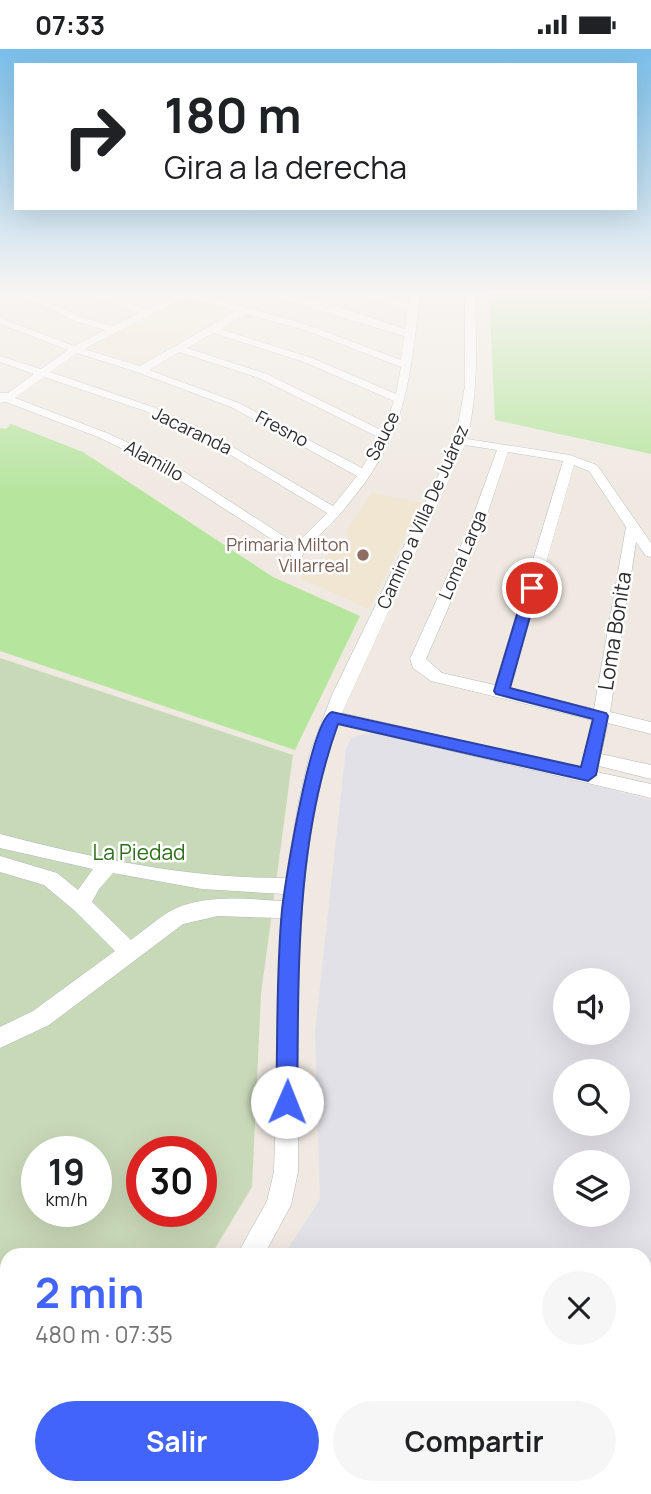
<!DOCTYPE html>
<html lang="es">
<meta charset="utf-8">
<style>
:root{--surface:#fff;--page:#f6f6f6;--text:#202124;--muted:#757577;--accent:#4264fb}
body{margin:0;font-family:Manrope,sans-serif;background:var(--page);color:var(--text);height:100vh;display:flex;flex-direction:column;font-size:26px;white-space:nowrap}
*{box-sizing:border-box;margin:0}
p{font-size:23px;color:var(--muted)}
.icon{flex:none;width:38px;height:38px;fill:none;stroke:currentColor;stroke-width:2;stroke-linecap:round;stroke-linejoin:round}
.map{position:relative;flex:1;overflow:hidden}
.sheet{position:absolute;left:0px;top:1199px;width:651px;height:247px;display:flex;flex-direction:column;background:var(--surface);border-radius:21px 21px 0 0;box-shadow:0 7px 28px #0002}
.sheet>*{flex:none}
.top-card{position:absolute;left:14px;top:14px;width:623px;height:147px;border-radius:0px;box-shadow:0 7px 28px #0002;background:#fff;color:var(--text);overflow:hidden}
.tools{position:absolute;left:553px;top:919px;display:grid;gap:14px}
.tools a{display:grid;place-items:center;width:77px;height:77px;border-radius:50%;background:var(--surface);box-shadow:0 7px 28px #0002;font-size:35px}
.speed{position:absolute;left:21px;top:1087px;display:flex;gap:14px;font-size:35px;font-weight:700;text-align:center}
.speed>*{display:grid;place-content:center;width:91px;height:91px;border-radius:50%;background:var(--surface);box-shadow:0 7px 28px #0002;line-height:1}
.speed small{font-size:18px;font-weight:400}
.speed .limit{border:10px solid #d22;background:#fff;color:#111}
.pin{position:absolute;display:grid;place-items:center;width:60px;height:60px;color:#fff;margin:-30px;border:4px solid #fff;border-radius:50%;box-shadow:0 2px 7px #0007}
.me{position:absolute;width:77px;margin:-38px;rotate:1deg;stroke-linejoin:round;filter:drop-shadow(0 0 5px #0008)}
.turn{display:flex;align-items:center;gap:24px;height:147px;padding:0 35px;font-size:32px}
.turn .icon{width:91px;height:91px;stroke-width:2.5}
.turn b{display:block;font-size:49px;line-height:60px}
.round{display:grid;place-items:center;flex:none;width:74px;height:74px;border-radius:37px;background:var(--page)}
.headline{display:flex;align-items:center;justify-content:space-between;height:119px;padding:0 35px}
h1{font-size:42px;font-weight:700;line-height:52px;color:var(--accent)}
.action{display:flex;gap:14px;margin-top:auto;padding:14px 35px}
.action a{flex:1;height:80px;border-radius:42px;background:var(--accent);color:#fff;font-size:28px;font-weight:700;line-height:80px;text-align:center}
.action a+a{background:var(--page);color:var(--text)}
.status{display:flex;justify-content:space-between;align-items:center;height:49px;padding:0 35px;background:var(--surface);direction:ltr}
.status svg{height:19px;fill:currentColor}
.map>svg:first-child{display:block}
.industrial{fill:#e3e1e8;fill-rule:evenodd}
.education{fill:#f0e6d1}
.green{fill:#b6e59e}
.cemetery{fill:#c8d9b8;fill-rule:evenodd}
.lines{fill:none;stroke-linecap:round;stroke-linejoin:round}
.minor-casing{stroke:#b4b7c1;stroke-width:1}
.minor{fill:#fff;fill-rule:evenodd}
.route{fill:#4264fb;stroke:#2b41a3;stroke-width:2}
.education-dot{fill:#8d6e63;stroke:#fff;stroke-width:2.5}
.labels{text-anchor:middle;stroke-width:5;stroke-linejoin:round;paint-order:stroke}
.far-street-label{font-size:18px;fill:#2e2e2e;stroke:#fff}
.far-education-label{font-size:18px;fill:#785e54;stroke:#fff;text-anchor:end}
.street-label{font-size:21px;fill:#2e2e2e;stroke:#fff}
.park-label{font-size:21px;fill:#2c6e1b;stroke:#fff}
</style>
<div class="status"><b>07:33</b><svg viewBox="0 0 49 12"><path d="M0 12V9h3v3zM5 12V6h3v6zM10 12V3h3v9zM15 12V0h3v12zM26 1h20v11H26zM47 4h2v5h-2z"/></svg></div>
<div class="map">
<svg width="651" height="1445" viewBox="0 0 651 1445">
<rect width="100%" height="100%" fill="#efe9e1"/>
<path class="industrial" d="M380,682L651,751V1445H14L8,1439L644,1438V1206H284L320,1150L315,983L346,699L352,688ZM565,931H618V984H565ZM565,1022H618V1074H565ZM565,1113H618V1166H565Z"/>
<g class="education">
<path d="M184,249L231,263L172,293L142,317L89,299L140,269Z"/>
<path d="M372,444L422,454L369,560L300,529L314,514L326,510L332,502L351,494L346,483Z"/>
</g>
<g class="green">
<path d="M489,243H651V405L495,371Z"/>
<path d="M11,375L83,403L273,528L360,567L295,701L0,602V379L6,380Z"/>
</g>
<path class="cemetery" d="M0,609L293,706L261,945L252,1138L211,1206H7V1317L0,1318ZM37,1102H96V1162H37ZM142,1102H201V1162H142Z"/>
<g class="lines">
<defs>
<g id="minor">
<path d="M14,243H25L81,268L113,277L139,264L86,243H98L147,260L176,246L173,243H192L308,276L401,311L404,287L257,243C303,241 361,266 405,280L408,260L348,243H363L409,255L412,243H420C412,314 409,373 364,435C354,448 344,461 333,473C322,484 308,495 301,509H291L290,502L158,417L98,388L6,353L0,354V344H8L34,325L0,313V307L41,320L68,301L0,275V269L74,297L105,281L75,272ZM185,248L236,262L140,317L84,300ZM245,265L302,280L401,318L396,345L312,309L220,280ZM213,284L304,313L394,352L383,382L267,325L187,299ZM179,303L259,329L380,389L362,419L239,354L149,321ZM77,304L137,323L231,358L357,427L333,457L204,381L153,358L50,323ZM44,328L145,362L196,385L327,464L296,495L166,411L107,384L15,349Z"/>
<path d="M465,243H475C476,292 479,341 467,390L570,406L597,416L651,494V508L646,507L636,493L610,663L651,673V685L608,674L601,705L651,716V730L599,717L597,723L651,735V749L338,675C288,817 300,975 298,1123L291,1156L264,1206H237L267,1152L274,1123L281,869L218,867L183,875L49,976L0,999V978L33,962L115,902L74,861L44,836L0,823V807L57,824L78,841L93,820L0,799V785C92,809 191,830 286,829L299,752L310,704L332,646L455,392L465,337ZM465,396L497,401L468,481L410,610L413,619L431,632L592,671L581,719L342,664ZM508,403L563,412L495,636L442,624L426,610L482,481ZM574,416L589,422L626,478L594,660L510,640ZM113,824L202,840L284,845L283,852C245,850 201,844 167,864C155,872 143,882 131,891L92,853L99,840Z"/>
<path d="M7,1330V1358L0,1359V1331Z"/>
</g>
</defs>
<use href="#minor" class="minor-casing"/>
<use href="#minor" class="minor"/>
</g>
<linearGradient id="sky" x2="0" y2="1"><stop stop-color="#7abfeb"/><stop offset="0.55" stop-color="#f8f5f2"/><stop offset="1" stop-color="#f8f5f2" stop-opacity="0"/></linearGradient>
<rect width="651" height="445" fill="url(#sky)"/>
<path class="route" d="M532,535L538,539L510,639L606,664L608,667L596,726L588,732L338,675C294,796 299,926 297,1053L294,1060L287,1063L279,1060L276,1053C278,989 276,924 282,861C285,833 311,669 332,663L581,718L593,670L496,645L494,642L525,539Z"/>
<circle class="education-dot" cx="363" cy="506" r="7"/>
<g class="labels">
<g class="far-street-label">
<text transform="translate(282 380) rotate(28)" y="6">Fresno</text>
<text transform="translate(192 382) rotate(26)" y="6">Jacaranda</text>
<text transform="translate(383 387) rotate(-63)" y="6">Sauce</text>
<text transform="translate(154 412) rotate(29)" y="6">Alamillo</text>
<text transform="translate(423 468) rotate(-66)" y="6">Camino a Villa De Juárez</text>
<text transform="translate(463 506) rotate(-67)" y="6">Loma Larga</text>
</g>
<g class="far-education-label">
<text x="349" y="502">Primaria Milton<tspan x="349" dy="21">Villarreal</tspan></text>
</g>
<g class="street-label">
<text transform="translate(615 582) rotate(-81)" y="7">Loma Bonita</text>
</g>
<g class="park-label">
<text x="139" y="811">La Piedad</text>
</g>
</g>
</svg>
<div class="tools">
<a><svg class="icon" aria-label="sound" viewBox="0 0 24 24"><path d="M4 9h4l5-4v14l-5-4H4zM17 9q2 3 0 6"/></svg></a>
<a><svg class="icon" aria-label="search" viewBox="0 0 24 24"><circle cx="10" cy="10" r="6"/><path d="M15 15l6 6"/></svg></a>
<a><svg class="icon" aria-label="layers" viewBox="0 0 24 24"><path d="M12 4l9 5-9 5-9-5zM3 14l9 5 9-5"/></svg></a>
</div>
<div class="speed"><div>19<small>km/h</small></div><div class="limit">30</div></div>
<div class="pin" style="left:532px;top:539px;background:#d93025"><svg class="icon" aria-label="arrive" viewBox="0 0 24 24"><path d="M6 21V4h12l-3 4 3 4H6"/></svg></div>
<svg class="me" style="left:287px;top:1053px" viewBox="-20 -20 40 40"><circle r="19" fill="#fff"/><path d="M0-13L10 11 0 6-10 11z" fill="#4264fb"/></svg>
<div class="top-card">
<div class="turn"><svg class="icon" aria-label="right" viewBox="0 0 24 24"><path d="M7 20v-9h11M14 6l5 5-5 5"/></svg><div><b>180 m</b>Gira a la derecha</div></div>
</div>
<section class="sheet">
<div class="headline"><div><h1>2 min</h1><p>480 m · 07:35</p></div><a class="round"><svg class="icon" aria-label="close" viewBox="0 0 24 24"><path d="M6 6l12 12M18 6L6 18"/></svg></a></div>
<div class="action"><a>Salir</a><a>Compartir</a></div>
</section>
</div>
